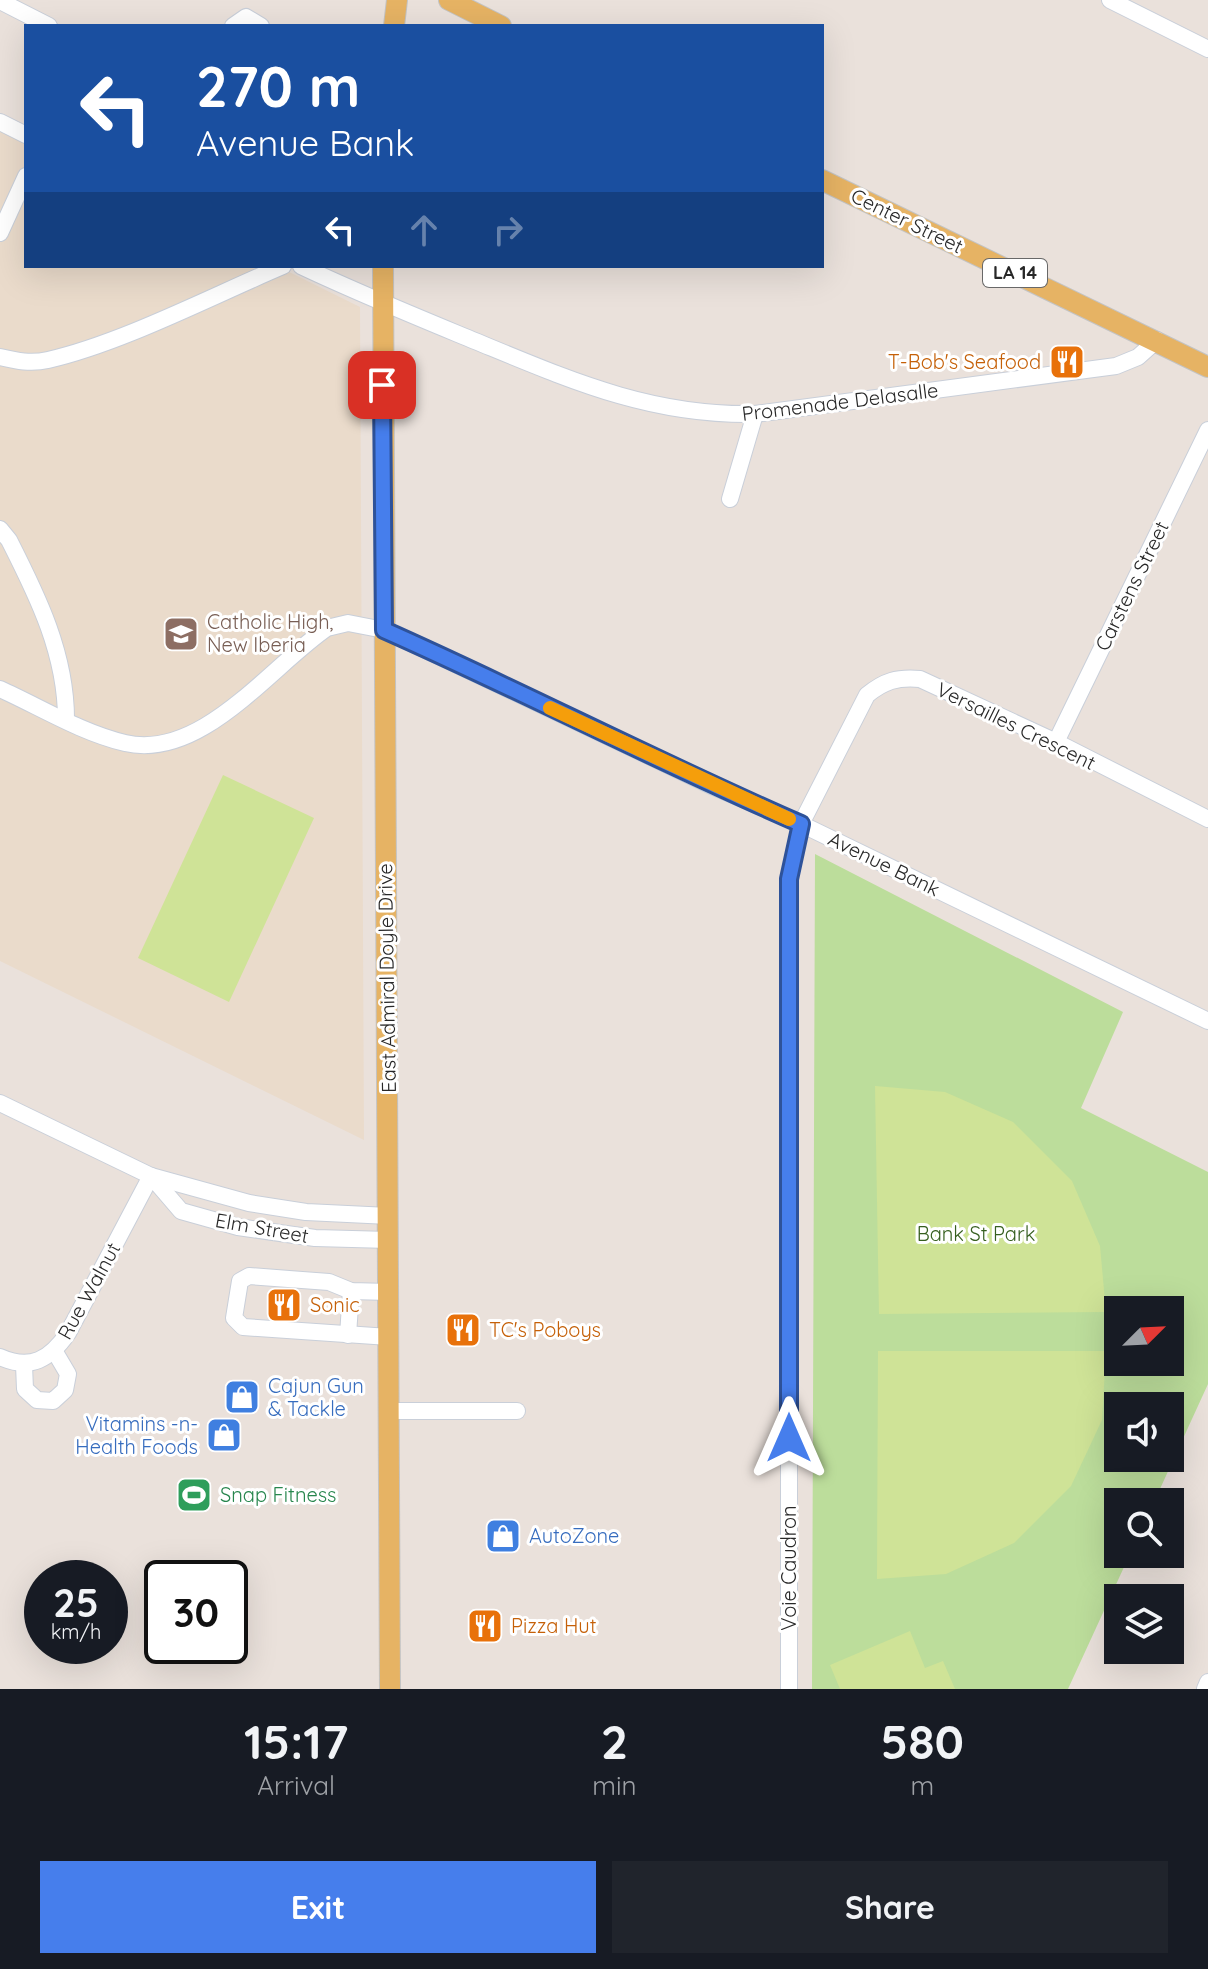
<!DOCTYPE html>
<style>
:root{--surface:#171b24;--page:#20242c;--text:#f1f3f6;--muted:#9ea1a6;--accent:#467eec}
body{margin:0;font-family:Quicksand,sans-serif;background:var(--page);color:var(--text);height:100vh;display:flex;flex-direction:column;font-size:30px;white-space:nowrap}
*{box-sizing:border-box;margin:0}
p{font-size:26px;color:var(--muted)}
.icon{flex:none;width:44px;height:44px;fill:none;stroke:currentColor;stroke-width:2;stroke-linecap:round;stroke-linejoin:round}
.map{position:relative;height:1689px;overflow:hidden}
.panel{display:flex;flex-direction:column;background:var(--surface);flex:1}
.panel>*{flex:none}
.top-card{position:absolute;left:24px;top:24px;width:800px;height:244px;border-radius:0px;box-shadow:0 8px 32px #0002;background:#1a4fa0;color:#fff;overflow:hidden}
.needle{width:52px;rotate:66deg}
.controls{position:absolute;left:1104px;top:1296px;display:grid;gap:16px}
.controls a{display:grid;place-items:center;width:80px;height:80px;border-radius:0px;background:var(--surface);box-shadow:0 8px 32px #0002;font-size:40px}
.speed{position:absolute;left:24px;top:1560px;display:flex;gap:16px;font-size:40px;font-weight:700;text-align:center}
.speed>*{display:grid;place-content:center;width:104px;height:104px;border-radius:50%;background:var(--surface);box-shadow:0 8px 32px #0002;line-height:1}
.speed small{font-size:20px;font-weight:400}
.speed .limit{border:4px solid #111;border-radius:12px;background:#fff;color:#111}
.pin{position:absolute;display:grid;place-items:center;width:68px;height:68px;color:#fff;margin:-34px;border-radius:16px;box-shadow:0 4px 12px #0006}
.me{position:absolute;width:88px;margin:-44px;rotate:0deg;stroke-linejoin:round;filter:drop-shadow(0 0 6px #0008)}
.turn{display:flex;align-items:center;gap:28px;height:168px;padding:0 40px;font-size:36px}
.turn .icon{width:104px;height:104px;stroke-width:2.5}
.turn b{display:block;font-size:56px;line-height:68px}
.lanes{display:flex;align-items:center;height:76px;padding:0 40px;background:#0003;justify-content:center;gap:40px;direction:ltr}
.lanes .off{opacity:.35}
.eta{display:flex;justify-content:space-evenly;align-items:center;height:136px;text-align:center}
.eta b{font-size:48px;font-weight:700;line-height:56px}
.primary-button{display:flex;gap:16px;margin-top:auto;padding:16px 40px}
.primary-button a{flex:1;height:92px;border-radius:0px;background:var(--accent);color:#fff;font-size:32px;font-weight:700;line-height:92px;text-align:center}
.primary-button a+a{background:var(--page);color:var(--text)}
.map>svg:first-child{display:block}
.education{fill:#eadbcb}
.green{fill:#bcdd9b;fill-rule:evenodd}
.pitch{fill:#cfe397}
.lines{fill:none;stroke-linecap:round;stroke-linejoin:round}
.minor-casing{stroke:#c9cfd9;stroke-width:18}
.major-casing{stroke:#c3c3c3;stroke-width:22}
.minor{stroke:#fff;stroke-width:16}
.major{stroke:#e6b364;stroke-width:20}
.route-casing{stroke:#2e5299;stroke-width:20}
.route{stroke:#467eec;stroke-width:14}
.slow{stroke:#f59e0b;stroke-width:14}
.labels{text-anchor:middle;stroke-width:6;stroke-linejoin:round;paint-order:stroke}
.shield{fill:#fff;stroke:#686868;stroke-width:2}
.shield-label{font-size:18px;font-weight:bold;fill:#282828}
.street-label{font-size:20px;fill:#282828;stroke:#fff}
.food-label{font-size:20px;fill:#c56008;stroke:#fff;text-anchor:start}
.education-label{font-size:20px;fill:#785e54;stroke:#fff;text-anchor:start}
.park-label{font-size:20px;fill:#365f1f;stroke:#fff}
.shop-label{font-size:20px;fill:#366cbe;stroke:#fff;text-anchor:start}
.leisure-label{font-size:20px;fill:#27864d;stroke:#fff;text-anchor:start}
</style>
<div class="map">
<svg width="1208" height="1689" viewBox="0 0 1208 1689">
<rect width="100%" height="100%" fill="#eae1db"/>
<path class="education" d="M0,131L26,143V266H277L360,307L364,1140L0,961Z"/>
<path class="green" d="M815,854L1123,1012L1081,1108L1208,1172V1384L1154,1502H1118V1554H1130L1068,1689H812ZM1118,1310H1170V1362H1118ZM1118,1406H1170V1458H1118Z"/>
<g class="pitch">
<path d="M223,775L314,818L229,1002L138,958Z"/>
<path d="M875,1086L945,1092L1013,1122L1072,1181L1100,1246L1106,1312L879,1314Z"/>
<path d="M878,1351H1106L1102,1420L1071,1486L1014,1543L946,1574L877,1579Z"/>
<path d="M910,1631L925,1668L943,1661L955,1689H840L830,1665Z"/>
</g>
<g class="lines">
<defs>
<g id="minor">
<path d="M1110,0L1208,49"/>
<path d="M0,1L49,26"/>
<path d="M233,26L246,17L261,26"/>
<path d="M0,122L26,135"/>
<path d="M0,233L26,176"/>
<path d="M301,266C358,293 417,317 475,341C570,380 650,416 755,414L1116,366L1138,357L1157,340"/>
<path d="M0,357C17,361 31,364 48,360C122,343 212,296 283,266"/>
<path d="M730,499L755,414"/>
<path d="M0,529L9,540C38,597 66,654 66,719"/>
<path d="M0,689C40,707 82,733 125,743C201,761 270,667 327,628L348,623L384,630L714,787L801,824L1208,1021"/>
<path d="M1056,742L1208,430"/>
<path d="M0,1103L151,1176L249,1203L306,1212L389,1216"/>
<path d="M151,1176L181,1211L238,1227L315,1238L389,1240"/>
<path d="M389,1292L351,1291L329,1282L249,1276L240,1281L234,1318L243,1327L389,1337"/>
<path d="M348,1335L351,1291"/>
<path d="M0,1357C31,1371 50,1359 68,1333L151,1176"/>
<path d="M24,1365L25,1389L37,1400L53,1401L65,1390L68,1374L55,1352"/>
<path d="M389,1411H517"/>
<path d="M789,1689V879L801,824L867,695C884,681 897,677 920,679L1056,742L1208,819"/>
<path d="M1205,1689L1208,1682"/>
</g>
<g id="major">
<path d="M449,0L501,26"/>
<path d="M394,26L397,0"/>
<path d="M822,180L1208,367"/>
<path d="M383,266L390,1689"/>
</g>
</defs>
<use href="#minor" class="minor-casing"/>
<use href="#major" class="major-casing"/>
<use href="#minor" class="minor"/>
<use href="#major" class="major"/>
</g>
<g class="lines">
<defs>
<path id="route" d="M382,385L384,630C524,692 660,763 801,824L789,879V1438"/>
</defs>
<use href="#route" class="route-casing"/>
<use href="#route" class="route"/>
<path class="slow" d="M550,708L789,819"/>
</g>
<defs>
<symbol id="restaurant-square" viewBox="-11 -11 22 22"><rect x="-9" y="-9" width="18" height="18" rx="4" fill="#e8710a" stroke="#fff"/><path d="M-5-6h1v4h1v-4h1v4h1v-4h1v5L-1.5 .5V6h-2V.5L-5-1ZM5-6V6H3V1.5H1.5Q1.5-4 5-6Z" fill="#fff"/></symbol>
<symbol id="school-square" viewBox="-11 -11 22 22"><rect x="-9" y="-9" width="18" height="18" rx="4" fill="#8d6e63" stroke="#fff"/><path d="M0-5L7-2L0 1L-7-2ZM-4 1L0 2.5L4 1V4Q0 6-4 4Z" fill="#fff"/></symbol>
<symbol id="shop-square" viewBox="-11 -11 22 22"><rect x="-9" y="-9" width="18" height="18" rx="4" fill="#3f7fe0" stroke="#fff"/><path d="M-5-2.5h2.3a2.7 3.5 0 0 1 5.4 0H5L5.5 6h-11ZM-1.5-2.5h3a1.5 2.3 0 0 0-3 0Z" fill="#fff"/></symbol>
<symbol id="stadium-square" viewBox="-11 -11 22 22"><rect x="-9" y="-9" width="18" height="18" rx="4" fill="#2e9e5b" stroke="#fff"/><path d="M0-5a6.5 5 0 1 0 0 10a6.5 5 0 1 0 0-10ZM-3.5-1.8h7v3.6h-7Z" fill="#fff"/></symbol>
</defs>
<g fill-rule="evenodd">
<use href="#restaurant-square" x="1047" y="342" width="40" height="40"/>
<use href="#school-square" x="161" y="614" width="40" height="40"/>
<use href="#restaurant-square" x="264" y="1285" width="40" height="40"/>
<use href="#restaurant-square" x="443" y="1310" width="40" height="40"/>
<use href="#shop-square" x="222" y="1377" width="40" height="40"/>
<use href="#shop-square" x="204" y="1415" width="40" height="40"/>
<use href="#stadium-square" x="174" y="1475" width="40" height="40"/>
<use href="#shop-square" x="483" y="1516" width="40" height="40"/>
<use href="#restaurant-square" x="465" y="1606" width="40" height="40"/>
</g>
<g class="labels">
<rect class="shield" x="983" y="259" width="64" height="28" rx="6"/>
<g class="shield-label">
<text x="1015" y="279">LA 14</text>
</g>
<g class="street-label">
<text transform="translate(907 221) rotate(26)" y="7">Center Street</text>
<text transform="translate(840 402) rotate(-7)" y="7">Promenade Delasalle</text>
<text transform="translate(1132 586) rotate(-64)" y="7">Carstens Street</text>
<text transform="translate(1016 726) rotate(26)" y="7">Versailles Crescent</text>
<text transform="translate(884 864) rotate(26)" y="7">Avenue Bank</text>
<text transform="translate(387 978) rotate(-91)" y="7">East Admiral Doyle Drive</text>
<text transform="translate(262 1228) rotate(10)" y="7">Elm Street</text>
<text transform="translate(89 1291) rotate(-61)" y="7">Rue Walnut</text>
<text transform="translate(789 1568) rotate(-90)" y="7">Voie Caudron</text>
</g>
<g class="food-label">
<text x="1041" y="369" text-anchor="end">T-Bob's Seafood</text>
<text x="310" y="1312">Sonic</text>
<text x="489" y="1337">TC's Poboys</text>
<text x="511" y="1633">Pizza Hut</text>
</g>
<g class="education-label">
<text x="207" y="629">Catholic High,<tspan x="207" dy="23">New Iberia</tspan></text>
</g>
<g class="park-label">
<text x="976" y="1241">Bank St Park</text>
</g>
<g class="shop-label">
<text x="268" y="1393">Cajun Gun<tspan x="268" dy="23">&amp; Tackle</tspan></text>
<text x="198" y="1431" text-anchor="end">Vitamins -n-<tspan x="198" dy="23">Health Foods</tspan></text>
<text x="529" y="1543">AutoZone</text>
</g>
<g class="leisure-label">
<text x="220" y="1502">Snap Fitness</text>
</g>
</g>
</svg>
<div class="controls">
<a><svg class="needle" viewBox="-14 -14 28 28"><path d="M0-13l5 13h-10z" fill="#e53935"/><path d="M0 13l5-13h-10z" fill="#9ea1a6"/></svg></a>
<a><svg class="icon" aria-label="sound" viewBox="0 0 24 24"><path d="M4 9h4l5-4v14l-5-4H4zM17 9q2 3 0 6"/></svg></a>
<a><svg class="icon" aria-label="search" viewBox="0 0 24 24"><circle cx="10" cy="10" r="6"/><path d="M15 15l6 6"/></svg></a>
<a><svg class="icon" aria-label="layers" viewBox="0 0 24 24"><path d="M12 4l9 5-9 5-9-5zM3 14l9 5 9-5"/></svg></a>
</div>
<div class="speed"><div>25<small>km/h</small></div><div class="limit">30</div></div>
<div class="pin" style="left:382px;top:385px;background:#d93025"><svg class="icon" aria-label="arrive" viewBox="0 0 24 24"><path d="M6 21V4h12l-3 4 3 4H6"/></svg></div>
<svg class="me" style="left:789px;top:1438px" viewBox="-20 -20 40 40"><path d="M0-17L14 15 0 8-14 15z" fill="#467eec" stroke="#fff" stroke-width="4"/></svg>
<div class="top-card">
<div class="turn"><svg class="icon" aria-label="left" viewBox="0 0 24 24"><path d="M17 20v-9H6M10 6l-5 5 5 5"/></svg><div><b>270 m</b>Avenue Bank</div></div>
<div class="lanes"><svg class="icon" aria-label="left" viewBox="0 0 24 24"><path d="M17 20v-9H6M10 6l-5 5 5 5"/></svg><svg class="icon off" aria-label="ahead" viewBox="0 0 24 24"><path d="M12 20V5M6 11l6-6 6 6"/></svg><svg class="icon off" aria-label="right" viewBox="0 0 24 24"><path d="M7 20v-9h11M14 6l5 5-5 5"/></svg></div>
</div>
</div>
<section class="panel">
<div class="eta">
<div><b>15:17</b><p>Arrival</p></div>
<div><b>2</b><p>min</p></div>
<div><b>580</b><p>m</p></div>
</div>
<div class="primary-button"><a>Exit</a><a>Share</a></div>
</section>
